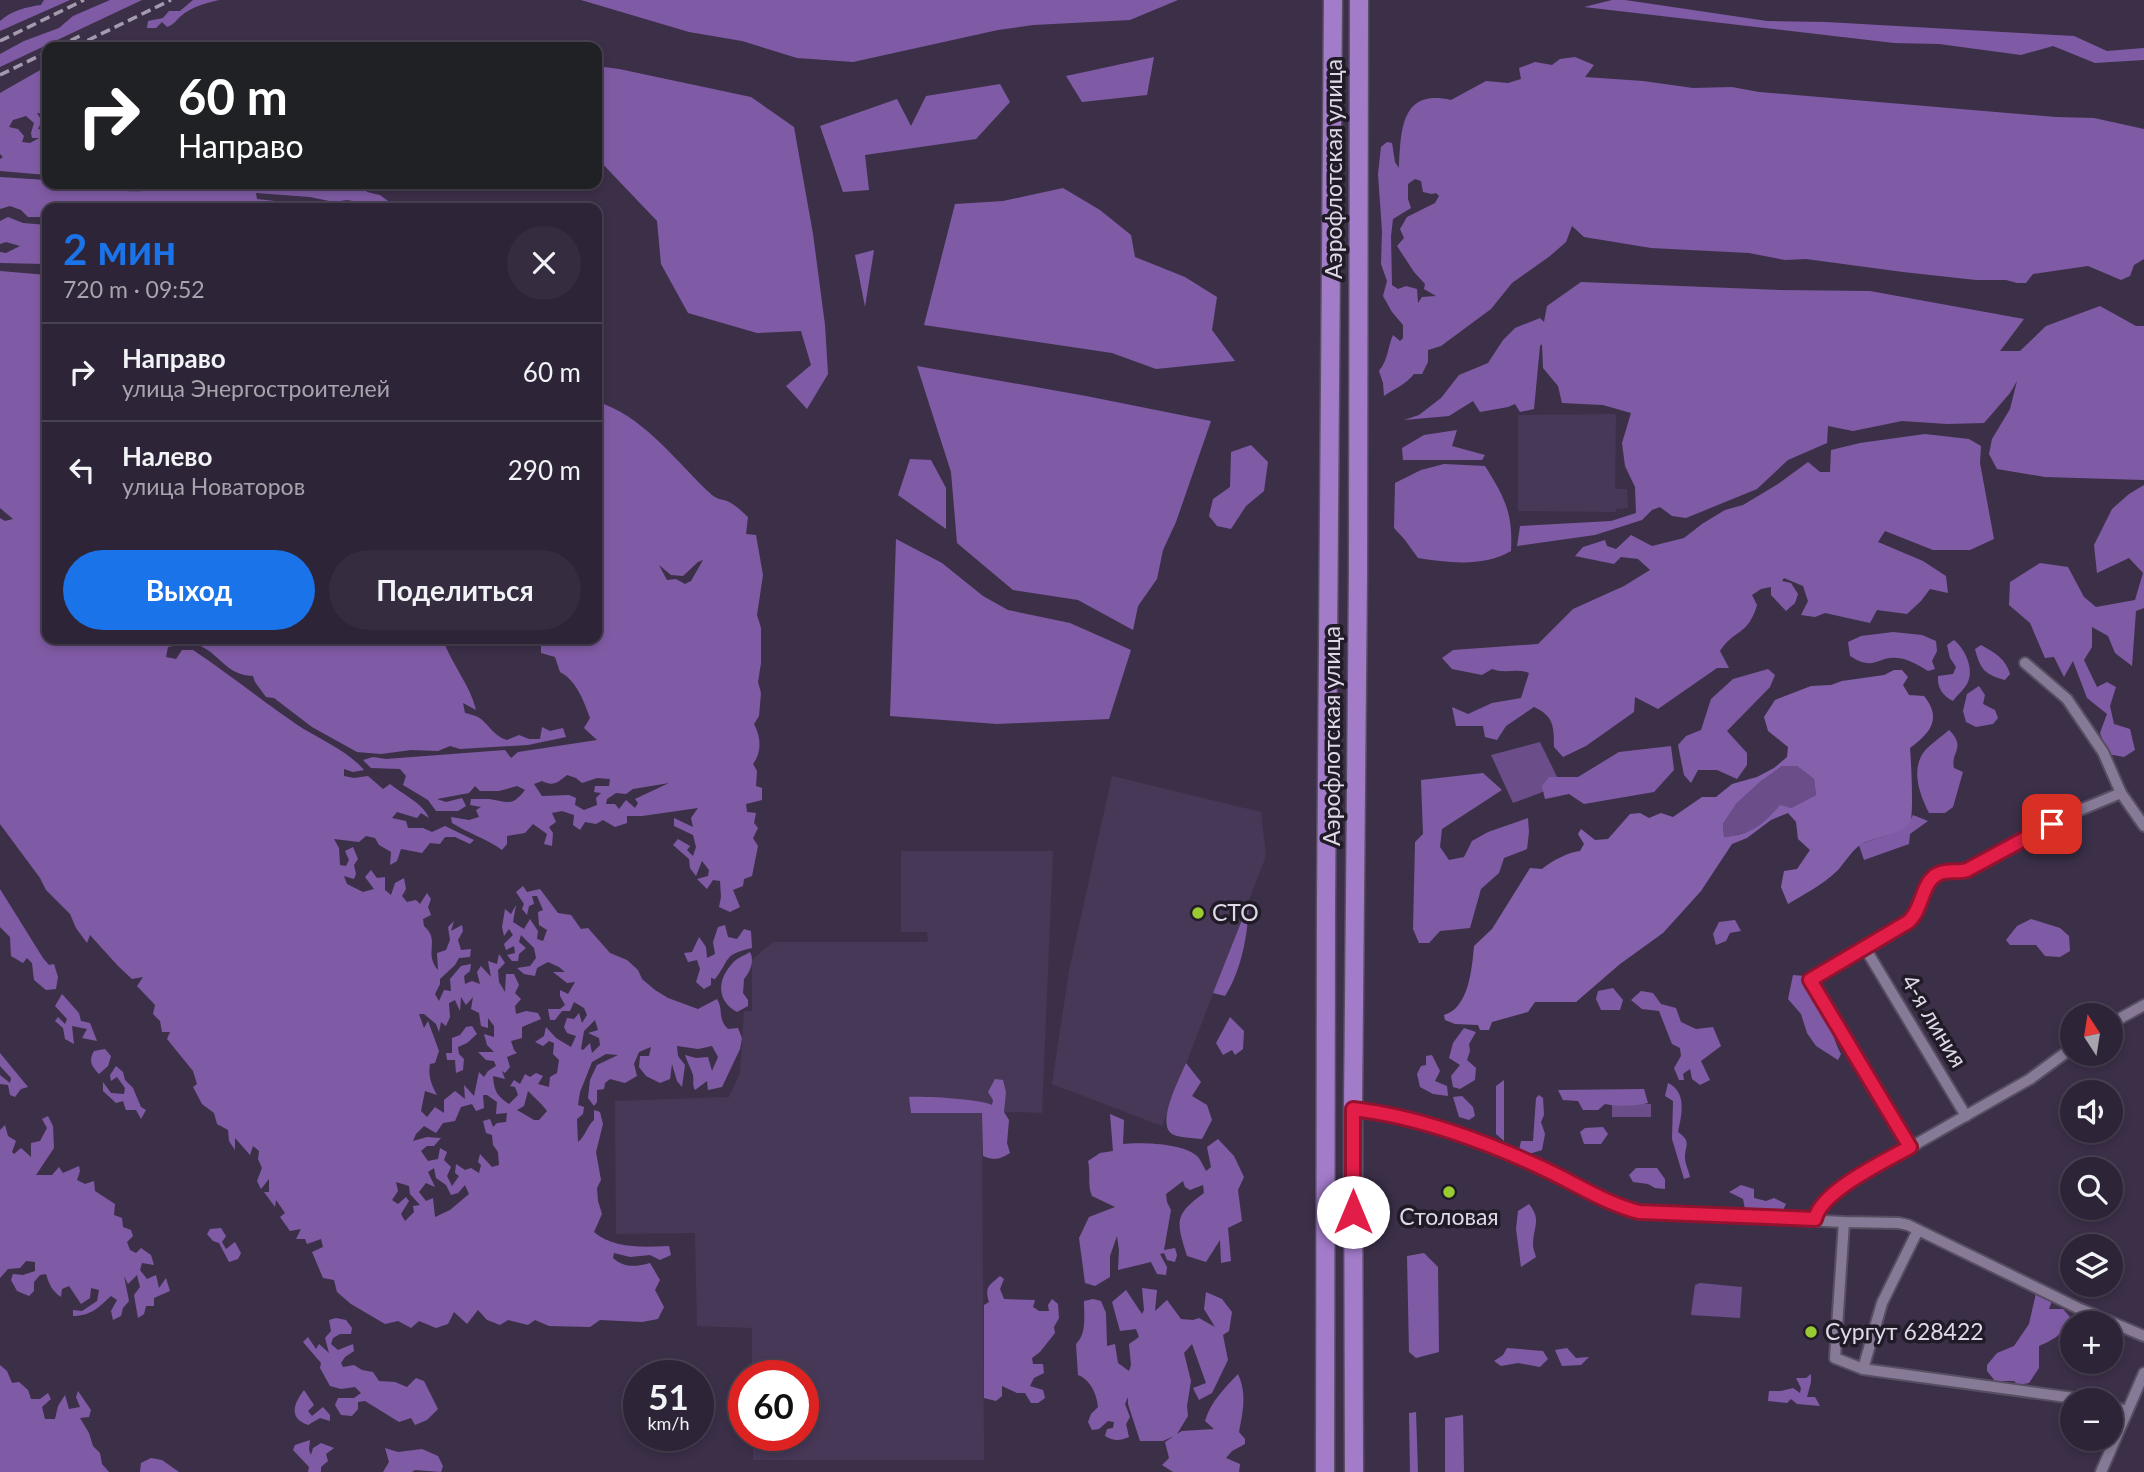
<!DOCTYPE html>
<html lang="ru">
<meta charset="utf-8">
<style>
:root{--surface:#2d2437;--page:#352c3f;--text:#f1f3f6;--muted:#a7a4ad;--line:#484152;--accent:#1a73e8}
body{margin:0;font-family:Lato,sans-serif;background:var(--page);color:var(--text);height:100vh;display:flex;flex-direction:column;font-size:26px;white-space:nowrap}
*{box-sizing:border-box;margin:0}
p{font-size:23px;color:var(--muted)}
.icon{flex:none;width:38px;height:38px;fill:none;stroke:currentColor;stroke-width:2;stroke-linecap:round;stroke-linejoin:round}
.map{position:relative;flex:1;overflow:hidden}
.side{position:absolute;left:42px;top:203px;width:560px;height:441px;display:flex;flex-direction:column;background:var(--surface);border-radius:14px;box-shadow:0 4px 10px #0003,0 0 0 2px var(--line)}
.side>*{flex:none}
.top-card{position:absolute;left:42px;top:42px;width:560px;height:147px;border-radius:14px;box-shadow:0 4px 10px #0003,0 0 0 2px var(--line);background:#202124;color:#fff;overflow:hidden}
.needle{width:46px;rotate:348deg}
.buttons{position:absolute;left:2060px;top:1003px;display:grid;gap:14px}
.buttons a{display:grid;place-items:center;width:63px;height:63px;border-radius:50%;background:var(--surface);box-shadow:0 4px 10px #0003,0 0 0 2px var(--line);font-size:35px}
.speed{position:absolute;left:623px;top:1360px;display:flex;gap:14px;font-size:35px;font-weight:700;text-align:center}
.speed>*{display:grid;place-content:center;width:91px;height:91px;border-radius:50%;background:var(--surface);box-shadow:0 4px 10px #0003,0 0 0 2px var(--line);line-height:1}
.speed small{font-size:18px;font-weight:400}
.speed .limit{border:10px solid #d22;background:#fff;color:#111}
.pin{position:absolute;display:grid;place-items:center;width:60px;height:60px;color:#fff;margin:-30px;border-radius:14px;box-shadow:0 4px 10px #0006}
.me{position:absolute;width:77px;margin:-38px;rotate:0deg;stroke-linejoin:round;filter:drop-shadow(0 0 5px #0008)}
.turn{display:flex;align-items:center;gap:24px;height:147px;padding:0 21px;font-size:32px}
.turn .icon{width:91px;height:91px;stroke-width:2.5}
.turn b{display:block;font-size:49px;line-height:60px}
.round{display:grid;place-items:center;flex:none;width:74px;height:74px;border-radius:37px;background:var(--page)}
.headline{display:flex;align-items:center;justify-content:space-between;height:119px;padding:0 21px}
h1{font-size:42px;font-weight:700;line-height:52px;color:var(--accent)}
.cta{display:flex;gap:14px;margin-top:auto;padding:14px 21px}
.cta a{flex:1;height:80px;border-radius:42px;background:var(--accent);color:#fff;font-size:28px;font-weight:700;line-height:80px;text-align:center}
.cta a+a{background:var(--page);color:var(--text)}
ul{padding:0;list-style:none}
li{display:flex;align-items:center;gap:21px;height:98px;padding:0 21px;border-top:2px solid var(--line)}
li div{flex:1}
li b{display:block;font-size:26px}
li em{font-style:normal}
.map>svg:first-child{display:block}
.built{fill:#473857}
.green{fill:#6b4d8a}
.forest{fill:#805ba5;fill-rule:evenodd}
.water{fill:#8661ab;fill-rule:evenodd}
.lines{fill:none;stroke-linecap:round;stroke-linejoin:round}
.street-casing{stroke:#584e62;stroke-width:14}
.primary-casing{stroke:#584e62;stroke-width:21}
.street{stroke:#877a96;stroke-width:10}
.primary{stroke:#a27bc9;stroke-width:18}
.rail{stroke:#a49bae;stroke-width:3.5;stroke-dasharray:10 5;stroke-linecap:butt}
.route-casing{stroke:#92132f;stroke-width:18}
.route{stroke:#e11d48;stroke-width:12}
.poi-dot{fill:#9bcb32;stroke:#201b26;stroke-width:2.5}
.labels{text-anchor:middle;stroke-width:7;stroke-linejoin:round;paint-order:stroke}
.street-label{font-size:23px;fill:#dfd8e8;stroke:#201b26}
.poi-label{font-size:23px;fill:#dfd8e8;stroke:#201b26;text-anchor:start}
</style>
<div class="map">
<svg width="2144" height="1472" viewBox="0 0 2144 1472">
<rect width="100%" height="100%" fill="#3c3049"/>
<g class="built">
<path d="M1616,414L1615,489H1627L1628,508L1616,509V512L1518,511V415Z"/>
<path d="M1112,776L1261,812L1266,856L1162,1126L1052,1084L1069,971Z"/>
<path d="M901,851H1053L1042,1113L1015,1112L982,1113L984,1460H753V1435H803V1376L752,1375V1328L697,1326L695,1233L616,1234L615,1101L729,1097L740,1073L744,1011H752V960L773,942H928L927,932H901Z"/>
</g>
<g class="green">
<path d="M1540,742L1561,785L1513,803L1491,755Z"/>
<path d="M1782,766H1797L1814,779L1816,795L1791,808L1780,806C1762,826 1751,834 1724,837L1723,824L1736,804L1760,782Z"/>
<rect x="1612" y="1104" width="39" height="13"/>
<path d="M1700,1283L1742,1287L1740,1318L1691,1315L1695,1285Z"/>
</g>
<g class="forest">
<path d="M44,0H70L0,31V21C11,11 26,7 41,5Z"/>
<path d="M110,0H142L0,67V54L24,41L59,28L73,16Z"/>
<path d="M193,0H219C206,3 191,7 181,16C175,21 175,24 167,27L162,22L156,28H147L148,21L163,18L169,11H180Z"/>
<path d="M581,0H1178L1130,20L1033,25L998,30L853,62L797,58L742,41L689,32Z"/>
<path d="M1612,0H1625L1767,21L1826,22L2074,36L2107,51L2144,48V60L2095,63L2053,46L2021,55L1939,44L1894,43L1584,7Z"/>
<path d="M1154,57L1147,95L1082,102L1066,76Z"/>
<path d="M1575,57L1594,65L1585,77L1643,81L1693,88L1732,87L1759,92L2056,117L2094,118L2144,129V259L2134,265L2130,276L2121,280L2088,266L2033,274L2026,283H2017L2006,280H1976L1903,272L1806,259L1785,260L1749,253L1651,248L1584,237L1572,226L1566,242L1550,256L1512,283L1491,309L1441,346L1428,350V362L1422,374H1414C1405,385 1395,388 1384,396L1383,383L1379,371C1389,358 1387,349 1393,335L1400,341L1403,338V325L1392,312L1383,296L1387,281L1381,264L1382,231L1378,174L1381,147L1387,142L1392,143L1395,162L1399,168C1401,132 1400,88 1451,100L1486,81L1508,83L1521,79L1519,68L1535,62L1552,65L1560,59ZM1415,179L1421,181L1423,192L1432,194L1436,193L1439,196L1435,203L1407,217L1400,229L1404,238L1397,246L1414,272L1425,284L1424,289L1436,296L1422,297L1418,303L1417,289L1406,286L1398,289L1392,285L1391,236L1393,219L1411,208L1408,199V184Z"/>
<path d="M597,66L619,69L751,97L794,127L813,234L825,325L828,374L807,409L786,386L811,365L801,331L757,333L688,313L661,264L657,221L597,158Z"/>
<path d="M42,69L47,71V86L41,91L47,92V114L37,113L42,121L38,129L47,130V175L0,171V159L3,157L0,154V93ZM26,116L34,123L31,133L32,138H39L30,143L22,142L24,136L18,129L9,127L13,120Z"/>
<path d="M1000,84L1010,102L976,139L865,155L869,190L843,192L820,126L897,99L911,126L926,96Z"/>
<path d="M0,177L47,180V184L85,186C101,180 106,186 120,190C127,192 136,191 144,191V184H364L367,192L380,195L392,204L374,205L347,200L334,202L310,197L256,193L257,199L337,208H47V217H28L21,210L10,206L0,209Z"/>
<path d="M1063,188L1100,210L1131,235L1135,257L1185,277L1217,297L1212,330L1235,361L1156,369L1112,353L924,325L955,204L1003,201Z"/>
<path d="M8,217L23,223L47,225V264L0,263V252L6,253L20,246L6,242L0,244V221Z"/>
<path d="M874,250L865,307L855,255Z"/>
<path d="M0,271L47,275V639H178L179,645L168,647L166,657L176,659L182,650H193C229,674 261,700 296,724C318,739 346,749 364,770L353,772L344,769V776L354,778L368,776L383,789L390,784C402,794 423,803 429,818L421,813L417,818L397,812L392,818L406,821L408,828H423L432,832L445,826L474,840L470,844L455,837H445L440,844L430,843L422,853L401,849L397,861L390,865L391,852L379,845L375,838L366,836L359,842L334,839L339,848L340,865L346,866L349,860L345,851L353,847L358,859L354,865L356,874L354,879L344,876L347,884L363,892L374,889L365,877L371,870L377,878L385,877V890L391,895L395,883L404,878L406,889L402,896L407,902L416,900L420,904L427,893L431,899L428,907L431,915L423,919L424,926C441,941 423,952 438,970L437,953L446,950L450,940L448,927L454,921L451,931L462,925L463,931L458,940L461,950L471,949L470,957L459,958L455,965L440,979V984L435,994L439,1001L444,990L451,991L450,979L461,966L471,964L470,971L464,976L465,984L472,981L480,984L477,972L481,966L491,977L488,961L497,964L499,954L505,963L498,970L499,982L505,992L506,974H514L519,985L515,993L521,999L515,1006L516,1014L526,1011L538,1013L541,1019L522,1027V1038L511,1041L514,1050L517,1053L507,1057L510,1067L505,1073L502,1071L505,1079L493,1076C494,1091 497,1096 509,1104L518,1095L515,1087L510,1086L514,1080L520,1084L525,1074L530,1077L536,1073L543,1076L538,1084L549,1087L550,1077L557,1073L559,1060L553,1054L554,1043L549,1041L543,1046L535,1042L544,1036L546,1027L556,1038L571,1047L576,1036L567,1033L564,1027L567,1018L574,1019L579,1013L582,1023L587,1015L584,1008L574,1002L570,1011H562L555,1020H550L548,1009H560L565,1005L560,996V990L568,994L575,982L567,983L553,972H565L559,967L548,962L537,968L535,976L524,974L517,968L530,966L536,958L534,948L521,935L519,942L526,948L519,954L518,961H512L507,955L515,953L514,946L506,950L504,944L513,935L509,929L504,936L502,927L505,909L511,914L516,905L513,922L524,929L530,919L538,931L537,939L543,941L547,930L539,925L538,912L543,910L537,896H532L534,904L529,906L527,915L522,909L524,904L516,892L523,886L527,892L540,889L558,913L571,915L581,929L588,928L610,953L627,960L638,970L642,979L655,990L668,998L698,1009L717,999C724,1011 717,1018 728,1029L738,1028L742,1038L740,1049L722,1087L708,1090L707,1081L695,1090C692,1085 694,1081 693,1075C691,1068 687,1062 685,1055L696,1058L708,1057L712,1071L718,1057L712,1046L698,1049L677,1046L678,1056L685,1065L682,1087L677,1081L672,1064L670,1079L660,1083L646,1076L639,1067L640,1056H649L651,1047L639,1052L634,1064L637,1076L625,1083L610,1079L605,1083L604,1089L597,1090V1102L594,1106L588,1098L590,1080L597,1065L618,1055L606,1054L592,1062L580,1092L578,1105L584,1107L583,1114L577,1119L578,1142C585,1137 587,1126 594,1120V1110L600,1112L603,1124L596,1152L601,1180L597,1188L598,1201L602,1214L594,1232C614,1249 643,1247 669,1246L671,1255L660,1260L650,1255L630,1257L614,1253L613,1258C624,1268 636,1267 650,1263L660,1280L655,1290L664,1307L658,1319L642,1322L600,1320L590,1327L549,1326L535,1320L528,1325L508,1320L500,1325L487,1320L478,1310L467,1324L454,1312L448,1324L436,1328L419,1321L411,1328L398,1321L385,1324L351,1304L337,1292L334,1280L323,1278L312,1252L323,1247L321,1239L307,1244L305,1239H296L301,1229L290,1231L280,1217L285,1213L276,1200L275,1207L264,1192H269V1179L261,1189L257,1181L262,1168L258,1159L259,1151L253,1146L250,1155L235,1138V1150L229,1141L228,1130L217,1124L214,1113L202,1104L193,1087L197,1084L193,1071L167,1039L170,1032H162L160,1021L153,1014L155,1005L137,986L143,977L132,979L118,966L90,935L87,943L76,928L70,914L46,890L40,878L0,824V518L5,521L13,519L0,508ZM461,997L466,1005L473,997L471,1009L479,1013L481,1026L488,1028V1018L494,1026V1037L484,1034L487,1045L494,1052H478L486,1060L494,1061L496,1066L488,1071L484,1077L479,1072L474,1096L464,1085L465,1099L455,1091L444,1100V1113L435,1107L427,1117L421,1111L425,1091L437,1095C431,1084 428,1076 430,1064L435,1063L439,1051L428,1021L424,1028L419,1014H424L436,1024L439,1032L441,1022L446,1026L450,1017L449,1003L455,1000L460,1011ZM595,1020L598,1030L588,1033L599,1038L600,1045L592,1053L590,1043L583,1050L581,1049L584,1031ZM528,1091C533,1096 543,1105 547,1111L539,1120H534L517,1110L524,1106ZM483,1095H487L497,1102L496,1114L507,1113L506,1122L497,1123L493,1127L490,1119L483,1121L486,1133L492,1135L493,1145L498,1152L499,1165L492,1167L480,1154L478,1162L481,1165L479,1173L471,1168L465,1170L456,1164L455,1173L459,1176L452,1186L447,1176L451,1167L444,1160L447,1152L440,1148L438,1159L428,1161L421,1151L427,1146H434L441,1138L427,1137L413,1141L416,1134L424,1126L436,1133L443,1123L455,1121L461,1107L472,1104L476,1111L484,1108ZM434,1168L436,1178L446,1185L451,1195L458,1193L465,1185L469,1194L450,1210L435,1217L433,1198L426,1201L419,1192L426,1183L435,1187L428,1172ZM396,1182L409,1186L410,1194L420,1205L413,1206L414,1212L405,1221L401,1214L409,1201L406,1197L398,1204L392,1200L398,1191Z"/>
<path d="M1581,282L1780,290L1870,291L2024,319L2000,351H2020L2046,326L2100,306L2136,326H2144V480L2045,477L1997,469L1989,454L1992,439L2010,409L2017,381L2010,393L1984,423L1947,424L1902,421L1853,431L1828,426L1827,443L1788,460L1757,489L1686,518L1672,516L1660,507L1652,510L1642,520L1595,535L1517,546L1520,526L1611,521L1636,513L1635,487L1625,466L1622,443L1631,413L1603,405L1562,403L1558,386L1543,368L1542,344L1540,346L1534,409L1520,412L1515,404L1508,407L1480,412L1473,401L1449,416L1404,420L1419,415L1441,398L1459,375L1488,363L1503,340L1515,328L1540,318L1544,322L1547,306Z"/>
<path d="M917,366L1086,396L1211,421L1176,522L1163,550L1157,579L1138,606L1133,630L1078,600L1013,590L957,543L951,472Z"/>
<path d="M597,391L602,394L604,404C649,422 677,463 712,495C717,500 725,499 731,503C737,507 743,512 748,517L746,534L756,535L763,575L757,615L761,628V663L758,682L761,693L759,716L754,724C761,737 762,752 753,764L757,771L756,786L762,788V800L746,804L747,812L756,813L754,823L758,828L753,838L758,846L752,876L744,879L743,886L733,890L740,907L730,912L719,907L721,897L720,881L713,880L707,889L697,879L708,876L709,870L702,861L696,876L690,868L689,859L673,845L678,839L690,846L687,850L693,856L696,847L693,835L674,826V818L693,827L691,818L698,808L642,816H627V823L615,827L603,820L596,824L585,822L580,830L573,825L574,815L562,811L552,813L556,822L549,827L553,833L552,846L544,844L547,834L533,824L525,833L507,836V844L502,850C487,839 468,833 452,823L451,817L469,820L479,817L476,810L481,807L470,805L471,799C477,799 483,799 489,799C508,802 512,807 525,790L517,786L499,791H480L475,786L469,793L437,799L446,802L462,798L466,806L458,811H436L428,800L403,785L406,776L400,769L371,768L363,760L373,757L386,759L505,750L511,758L518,752L597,740L584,728L590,718C584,701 576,680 560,672L555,657L541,653V642L540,639H597ZM703,560L691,581L685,584L676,579L667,580L659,565L671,575L683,576L698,562ZM567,775L576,778L582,783L597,778L610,779L609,786H595L594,792L601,793L596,798L597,805L584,810L575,805L576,798L569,795L542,796L534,784L542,781C554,787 558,782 567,775ZM669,783L635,799L638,803L635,808L626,800L619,809L615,804H606L607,799L616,793L626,794L633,789Z"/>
<path d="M1457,430L1452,446L1485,455L1482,460H1403L1402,448L1424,435Z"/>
<path d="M1925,434L1969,439L1981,446L1980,463L1994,539L1970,550H1933L1885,531L1878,542L1923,561L1946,576L1948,593L1930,589L1921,601L1907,614L1877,610L1870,623L1825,613L1815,617L1801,615L1808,601L1803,586L1784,578L1782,581L1791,583L1798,594L1795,603L1786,611L1771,595V587L1761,589L1752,595L1757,605C1748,636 1734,629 1720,651L1729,668H1717L1658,709L1635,697L1634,712L1586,746L1563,757L1554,747C1554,727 1554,716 1534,707L1506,726L1497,740L1485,737L1483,726H1456L1452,707L1468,714L1492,703L1521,698L1529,673C1515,668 1505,674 1492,669L1482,675L1452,669L1442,658L1453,650L1538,644L1573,609L1624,586L1650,570L1638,559L1621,557L1614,564L1575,556L1583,547L1605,540L1607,546L1616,549L1631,535L1652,546L1684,538L1702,524L1725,510L1743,505L1778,484L1808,462L1820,472H1830L1831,450L1860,443Z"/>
<path d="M1251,445L1268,462L1264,491L1246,506L1231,529L1217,526L1209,516L1213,499L1230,487L1231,452Z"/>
<path d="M910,459L931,460L946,488V529L898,495Z"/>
<path d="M1444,464L1485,466C1505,498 1513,513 1511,551C1483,567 1450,563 1418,558L1405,540L1394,528L1395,483L1421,470Z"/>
<path d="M2144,485V608L2136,611L2132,666L2115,653L2108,636L2092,627V647L2084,660L2097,687L2107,682L2116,687L2110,706L2114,724L2130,729L2135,750L2124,757L2108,754L2100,733L2107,714L2087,698L2073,661L2064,677L2054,657L2045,658L2030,623L2009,605L2010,582L2040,563L2068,567L2084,597L2096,607L2135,600L2143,573L2129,558L2097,573L2094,545L2112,509L2129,494Z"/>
<path d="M896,539L942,563L983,596L1008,610L1070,623L1131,650L1109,719L997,724L890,716Z"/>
<path d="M1893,632L1922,635L1936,641L1937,651L1932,661L1935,669L1928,671C1918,665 1909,659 1897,658C1877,656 1875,672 1850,656L1848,642L1861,636Z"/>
<path d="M190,639H443C451,664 470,684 476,710L463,703L465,713C469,714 474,715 478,717C489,724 493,736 507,740L519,735L529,739H540L542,727L550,731L563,728L566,737L528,745L460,749L450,746L438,751L411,750L381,754L357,752L312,727L274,698L266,697L255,682L253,676C234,675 228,667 214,655C207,648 197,645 190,639Z"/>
<path d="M1954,640C1965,649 1974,668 1968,682C1965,689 1957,695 1953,701C1943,696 1937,688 1938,676L1953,674L1956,667L1950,658L1947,645Z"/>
<path d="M1981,645C1994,652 2006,659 2010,674L2005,680C1985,675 1980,669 1975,649Z"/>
<path d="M1768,669L1775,675L1770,687L1727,731L1747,753V765L1737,779L1717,770H1698L1691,783L1684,775L1678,745L1686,736L1701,730L1711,699L1733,679Z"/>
<path d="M1979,686L1985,695L1983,704L1995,710L1998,718L1993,724L1976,727L1966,722L1963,711L1967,694Z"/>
<path d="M1949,730C1967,748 1950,752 1954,768L1963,772L1953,807L1945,813H1929C1920,795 1911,772 1923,753C1929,745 1941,737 1949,730Z"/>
<path d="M1671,746L1674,770L1654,792L1584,804L1569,794L1545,799L1542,786L1549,777H1578L1619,752Z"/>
<path d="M1483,773L1502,790L1442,829L1440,847L1449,860L1464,857L1472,841L1488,832L1528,818L1529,832L1527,849L1504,858L1499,873L1481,889L1470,928L1440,931L1429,943H1419L1413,929L1415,842L1423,834L1421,780Z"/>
<path d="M1913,815L1928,821L1910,834L1909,844L1864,860L1859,845C1879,836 1904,835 1913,815Z"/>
<path d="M0,889L43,958L49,965L54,964L58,977L56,989L46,990L34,980L32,963L27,958L23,963L11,956L10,937L0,927Z"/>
<path d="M1249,902C1248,933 1242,969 1225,996L1213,993Z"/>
<path d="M2031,919L2060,928L2069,936L2070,951L2060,957L2045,956L2036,945H2010L2006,940L2017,926Z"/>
<path d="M1735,920L1741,931L1730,933L1726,941L1716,945L1713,934L1719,922Z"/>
<path d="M725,925L728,937L737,939L744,929L751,931L752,948C722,955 731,959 715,979L711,978V985L704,989L696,982L700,969L697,960L688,962L684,953L692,952L699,937L706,947L707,958L715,954L713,942L718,927Z"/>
<path d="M750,952C755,961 750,972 744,979L743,993L748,1000V1006L737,1012C717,1001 717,981 731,965C735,959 743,956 750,952Z"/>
<path d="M1793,975L1804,976C1813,991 1822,1006 1829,1022C1833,1033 1835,1043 1841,1054L1838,1060L1816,1046L1807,1033L1801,1014L1788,999Z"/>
<path d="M1613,988L1623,1000L1620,1010H1601L1596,999L1598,991Z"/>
<path d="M1641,991L1653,993L1661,1004L1676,1008L1681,1022L1696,1029L1713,1027L1721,1046L1701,1061L1710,1080L1700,1085L1692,1079L1690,1069L1683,1074L1684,1080H1679L1674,1068L1681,1056L1680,1048L1672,1044L1659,1011L1642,1009L1631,1000Z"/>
<path d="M62,994L79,1013L81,1021L90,1023L97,1041L82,1038L87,1029L72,1026L74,1044L65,1039L63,1028L55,1021L58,1017L65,1024L67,1019L55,1006Z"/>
<path d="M1230,1017L1244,1031L1243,1049L1235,1055L1232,1050L1223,1055L1216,1043Z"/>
<path d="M472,1026L477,1034L467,1043L458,1047L459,1054L464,1059L463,1070L456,1073L455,1060H447L446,1053H452V1038L460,1035L466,1027Z"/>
<path d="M1464,1028L1476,1032L1469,1044L1470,1051L1467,1060L1476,1068L1475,1080L1460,1089L1453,1087L1451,1076L1460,1065L1449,1058L1453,1043Z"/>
<path d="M105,1049L111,1056L108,1066L99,1074C92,1067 88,1061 94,1051Z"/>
<path d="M0,1053L28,1087L21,1089L15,1097L10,1095L8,1085L0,1084V1075L10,1083L11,1078L0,1066Z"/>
<path d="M1432,1055L1440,1071L1435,1081L1447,1086L1448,1096L1433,1094L1420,1087L1417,1074L1421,1066L1426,1065V1056Z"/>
<path d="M1186,1063L1201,1082L1192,1096L1207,1105L1212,1120L1202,1139C1194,1138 1182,1138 1174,1135C1154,1126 1180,1078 1186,1063Z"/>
<path d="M116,1066L123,1072L125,1080L133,1088L141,1107L146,1110L141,1119L136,1110H126L123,1101L116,1103L103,1091V1082L111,1093L124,1094L125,1088L117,1077L111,1081L110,1075Z"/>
<path d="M995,1079L1003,1080L1006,1092L1004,1112L1009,1120L1007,1143L1010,1153C1000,1159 995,1161 983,1156L982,1113H911L909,1097C925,1096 979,1099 992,1105L993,1100L988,1092Z"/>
<path d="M1504,1080V1141L1496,1134V1086Z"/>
<path d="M1668,1083C1687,1092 1682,1114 1678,1132C1692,1142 1685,1145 1685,1158C1685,1164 1689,1171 1690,1177L1684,1179L1672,1139L1673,1101L1665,1096Z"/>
<path d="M1644,1089L1648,1103C1636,1106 1618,1107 1605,1104L1598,1110H1583L1578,1101L1563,1100L1558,1090Z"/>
<path d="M1539,1095L1543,1098L1544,1115L1541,1122L1545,1134L1542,1150L1529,1154L1519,1150L1521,1141H1533L1536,1098Z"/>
<path d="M1462,1096L1473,1107L1475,1116L1469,1120L1459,1117L1453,1097Z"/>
<path d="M1110,1114L1124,1120L1123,1144C1141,1142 1185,1143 1198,1157C1201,1161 1204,1167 1206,1171L1211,1167L1207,1147L1218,1139L1234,1156L1244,1177L1238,1190L1242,1221L1228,1228L1231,1261L1221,1263L1220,1240L1206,1262L1187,1256C1176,1221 1174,1215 1204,1193L1203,1185L1190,1190L1185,1187L1183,1181L1166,1194L1167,1202L1171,1210L1164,1250L1175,1248L1177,1255L1175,1262L1167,1260L1164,1253L1160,1254L1167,1267L1166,1275L1157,1274L1151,1262L1118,1270L1119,1250L1117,1236L1110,1256V1277L1095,1286L1085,1283L1079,1238L1089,1217L1115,1207L1092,1196C1087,1184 1091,1175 1088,1161L1100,1153L1113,1151Z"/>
<path d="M48,1116L53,1126L54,1148L36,1175H52L59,1167L63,1173L79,1166L80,1171L77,1180L85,1184L94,1181L95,1191L115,1204L114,1215L122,1218L123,1227L131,1230L133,1236L127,1242L130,1250L136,1253L141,1248L151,1255L154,1265L142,1263L140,1270L147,1279L156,1275L159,1288L166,1278L170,1291L154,1298V1306H146L144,1314L138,1318L134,1295L140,1287L137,1275L128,1284L124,1276L129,1301L123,1308L121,1316L113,1320L111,1311L117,1300L111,1296C99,1307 91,1316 73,1316V1310L82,1311L97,1301L99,1290L91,1288L90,1298L81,1304L69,1286L62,1289L61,1297C52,1291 49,1284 46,1274L40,1275L34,1282V1291L29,1296L17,1291L11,1280L13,1274L23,1275L35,1271V1262L26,1261L20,1268L8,1269L0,1278V1130L5,1125L8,1136L16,1141L12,1152L14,1154L21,1148L31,1157V1143L40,1141L47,1128L42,1119Z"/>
<path d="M1603,1127L1608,1134L1601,1144H1584L1580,1132L1585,1128Z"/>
<path d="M1636,1168H1657L1665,1179V1189L1655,1188L1648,1184L1633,1182L1629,1175Z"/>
<path d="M1741,1185L1754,1189V1198L1766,1201L1774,1198L1786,1204L1782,1212L1766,1208L1757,1212L1745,1209L1743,1199L1729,1192Z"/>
<path d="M1529,1204C1542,1220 1533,1227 1533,1245C1533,1249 1535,1253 1536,1257L1521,1267L1516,1229L1518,1211Z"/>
<path d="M221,1228L226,1236L222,1242L226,1249L235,1242L241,1253L238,1259L229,1262L219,1243L213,1241L207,1234L210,1229Z"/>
<path d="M1424,1253L1438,1267L1439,1352L1416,1358L1409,1352L1407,1256Z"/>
<path d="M1000,1276L1004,1279L1000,1289L1004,1299L1035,1300L1033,1307L1039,1311H1049L1048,1305L1052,1299L1058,1304L1059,1318L1054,1327L1055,1333L1040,1352L1032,1358L1033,1364H1043L1044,1373L1034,1378L1030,1386L1043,1390L1045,1398L1038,1403H1031L1025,1393H1017L1002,1386V1396L996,1401L984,1398V1305L989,1302C984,1286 990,1285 1000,1276Z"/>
<path d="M1142,1288L1157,1290L1155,1311L1167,1300L1181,1319L1193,1320L1199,1318L1215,1327L1204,1309L1206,1292L1222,1299L1232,1312L1229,1331L1223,1335L1228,1360L1212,1393L1199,1400L1193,1388L1206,1383L1192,1344L1184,1353L1191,1381L1187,1406L1188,1416L1177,1434L1182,1431L1214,1429L1205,1421C1211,1401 1224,1389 1238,1374C1247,1394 1243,1411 1239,1432L1245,1439V1444L1232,1451L1226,1458L1240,1464L1239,1472H1173L1162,1465L1169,1458L1165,1442L1174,1436L1163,1441H1140L1128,1404V1397L1125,1404L1130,1417L1126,1424L1129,1437C1119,1441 1114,1441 1105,1436L1107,1429L1113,1428L1114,1422L1108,1421L1099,1429L1092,1430L1088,1422L1091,1414L1098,1407C1097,1395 1091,1380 1078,1375L1076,1344C1087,1334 1084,1315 1084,1301L1093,1299L1101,1301L1106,1313L1107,1346L1115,1344L1118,1363L1129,1371L1131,1365L1129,1344L1139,1337L1136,1329L1120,1331L1112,1302L1126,1290L1142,1314L1144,1310Z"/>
<path d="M2036,1293L2052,1301L2049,1309H2063L2070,1317C2066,1333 2053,1340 2039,1346V1368L2029,1383L2018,1385L2014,1381H1995L1987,1371V1365L1997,1353L2014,1346L2029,1324Z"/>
<path d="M336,1318L346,1320L352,1328L351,1334H340L333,1338L331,1344L338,1350L353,1344L354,1351L345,1357L341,1363L343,1367L354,1365L362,1370L373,1372L379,1381L395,1382L407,1387L416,1378L424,1381L438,1409L427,1420L415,1425L411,1418L399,1422L365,1401L358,1402V1409L352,1416L341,1415L335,1405L338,1398H354L361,1393L355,1387L341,1389L330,1386L320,1368L321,1363L303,1342L308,1337L316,1349L319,1344L329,1353L325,1338L331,1331L329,1320Z"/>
<path d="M1507,1348L1543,1351L1548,1359L1540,1367L1518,1363L1501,1366L1494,1361L1503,1355Z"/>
<path d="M1567,1348L1576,1358L1589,1357L1581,1365L1562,1366L1555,1350Z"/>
<path d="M0,1365L7,1371L12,1383L19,1382L28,1390L31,1399H40L48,1393L51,1399L42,1407L45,1419H55L58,1406L65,1395L69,1409L80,1407L76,1397L78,1391L91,1410L89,1417L80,1418L89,1433L93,1446L100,1453L102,1464L109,1472H0Z"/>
<path d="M1811,1374V1382L1807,1397H1815L1820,1406L1797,1404L1791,1399L1787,1403L1768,1401L1769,1391H1781L1793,1388L1800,1393L1801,1388L1796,1378H1806Z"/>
<path d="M304,1390L314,1405L308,1411L312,1416L323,1407L330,1415V1421L320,1418L308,1425C288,1418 294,1403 304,1390Z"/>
<path d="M1416,1412L1418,1472H1410L1409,1413Z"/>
<path d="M1463,1415L1464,1472H1445V1418Z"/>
<path d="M310,1440L309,1450L311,1455L313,1448L321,1443L334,1448L326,1454L328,1461L321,1467V1472H308L309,1467L293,1450L295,1445Z"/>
<path d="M385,1448L398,1452L422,1449L438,1456L443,1466L441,1472L415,1470L412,1472H383L389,1462Z"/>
<path d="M151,1458L162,1460L179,1472H140L141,1463Z"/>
</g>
<path class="water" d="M1894,670H1902L1908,677L1903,685L1909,695L1924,696C1942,718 1931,733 1910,748C1911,759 1914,816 1910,822C1900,836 1877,836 1862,844C1852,849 1845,863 1837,871C1822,885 1805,894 1788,904L1781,887L1784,871L1797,869L1810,850L1798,839L1796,822L1788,813L1771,820L1747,838L1732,844L1701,891L1663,933L1620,964L1576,1002H1535L1528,1012L1492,1022L1489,1030H1480L1478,1025L1455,1024L1445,1020L1444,1015C1469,1008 1472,968 1474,946L1492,929L1530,868L1542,869C1551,861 1569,852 1580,851L1584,844L1578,834L1581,829L1595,840L1608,839L1630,814L1640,813L1649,818L1661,813L1673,817L1702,797H1716L1732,784L1757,777L1774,768L1787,757L1788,747L1768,731L1764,717L1775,700L1811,686L1831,685L1842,681L1884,675ZM1782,766H1797L1814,779L1816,795L1791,808L1780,805C1763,825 1750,835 1724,837L1723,824L1736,804L1760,782Z"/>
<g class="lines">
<defs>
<g id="street">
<path d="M2025,663L2067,699L2103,752L2121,793L2144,826"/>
<path d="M1865,948L1966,1116"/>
<path d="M2110,1024L2144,1005"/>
<path d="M1353,1109C1414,1116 1486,1142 1542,1168C1575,1183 1604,1203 1639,1212L1844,1222L1899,1223L1908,1225L2078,1308L2144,1336"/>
<path d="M1910,1147L1810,980L1914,918L1927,886L1935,875L1942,872L1967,870L2068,815L2121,793"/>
<path d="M1815,1219L1823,1202L1835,1192L1874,1168L2030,1079L2072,1048"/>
<path d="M1844,1222L1835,1358L1863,1369L2088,1400"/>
<path d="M1863,1369L1882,1303L1918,1230"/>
<path d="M2110,1406L2127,1411"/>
<path d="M2101,1472L2144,1373"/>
</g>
<g id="primary">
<path d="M1325,1472L1326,904L1333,0"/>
<path d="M1354,1472L1353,1109L1358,574L1359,0"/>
</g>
</defs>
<use href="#street" class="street-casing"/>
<use href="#primary" class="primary-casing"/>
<use href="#street" class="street"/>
<use href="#primary" class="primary"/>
<g class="rail">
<path d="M0,41L84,0"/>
<path d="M57,47L82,35"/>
<path d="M74,47L171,0"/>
<path d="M0,75L47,52"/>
</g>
</g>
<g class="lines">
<defs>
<path id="route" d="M1353,1212V1109C1415,1116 1485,1141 1542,1168C1575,1183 1604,1203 1639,1212L1815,1219C1821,1191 1885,1161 1910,1147L1810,980L1908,922C1923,910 1921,882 1938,874C1947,869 1957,873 1967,870L2052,824"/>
</defs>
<use href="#route" class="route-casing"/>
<use href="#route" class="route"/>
</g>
<g class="poi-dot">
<circle cx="1198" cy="913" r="7"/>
<circle cx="1449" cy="1192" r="7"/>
<circle cx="1811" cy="1332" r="7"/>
</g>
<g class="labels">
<g class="street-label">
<text transform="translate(1334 169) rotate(-90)" y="8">Аэрофлотская улица</text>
<text transform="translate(1332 736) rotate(-90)" y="8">Аэрофлотская улица</text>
<text transform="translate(1934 1021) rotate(59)" y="8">4-я линия</text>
</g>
<g class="poi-label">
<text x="1212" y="921">СТО</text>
<text x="1449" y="1225" text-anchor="middle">Столовая</text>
<text x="1825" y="1340">Сургут 628422</text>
</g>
</g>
</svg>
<div class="buttons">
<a><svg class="needle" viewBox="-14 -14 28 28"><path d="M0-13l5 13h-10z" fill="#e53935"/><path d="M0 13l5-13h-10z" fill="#a7a4ad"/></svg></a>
<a><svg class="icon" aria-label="sound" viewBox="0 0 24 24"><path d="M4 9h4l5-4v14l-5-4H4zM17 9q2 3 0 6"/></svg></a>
<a><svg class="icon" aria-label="search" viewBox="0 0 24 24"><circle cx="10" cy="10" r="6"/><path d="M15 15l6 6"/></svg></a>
<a><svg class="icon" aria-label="layers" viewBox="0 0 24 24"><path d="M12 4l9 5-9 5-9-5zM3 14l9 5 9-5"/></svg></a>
<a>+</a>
<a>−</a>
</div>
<div class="speed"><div>51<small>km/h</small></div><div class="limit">60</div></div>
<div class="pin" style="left:2052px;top:824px;background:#d93025"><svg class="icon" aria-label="arrive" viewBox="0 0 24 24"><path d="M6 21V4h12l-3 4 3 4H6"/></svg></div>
<svg class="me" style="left:1353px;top:1212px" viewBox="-20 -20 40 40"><circle r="19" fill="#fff"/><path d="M0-13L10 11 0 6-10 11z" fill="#e11d48"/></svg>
<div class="top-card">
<div class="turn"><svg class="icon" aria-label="right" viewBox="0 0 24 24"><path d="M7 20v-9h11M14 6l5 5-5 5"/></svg><div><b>60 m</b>Направо</div></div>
</div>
<section class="side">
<div class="headline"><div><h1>2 мин</h1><p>720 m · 09:52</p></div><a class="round"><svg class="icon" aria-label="close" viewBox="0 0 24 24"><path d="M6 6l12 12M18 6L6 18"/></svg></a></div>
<ul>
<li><svg class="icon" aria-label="right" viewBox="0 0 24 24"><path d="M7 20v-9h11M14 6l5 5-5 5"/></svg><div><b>Направо</b><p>улица Энергостроителей</p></div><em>60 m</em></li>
<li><svg class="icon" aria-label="left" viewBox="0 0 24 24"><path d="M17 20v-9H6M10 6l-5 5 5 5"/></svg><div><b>Налево</b><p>улица Новаторов</p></div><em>290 m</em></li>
</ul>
<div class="cta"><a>Выход</a><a>Поделиться</a></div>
</section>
</div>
